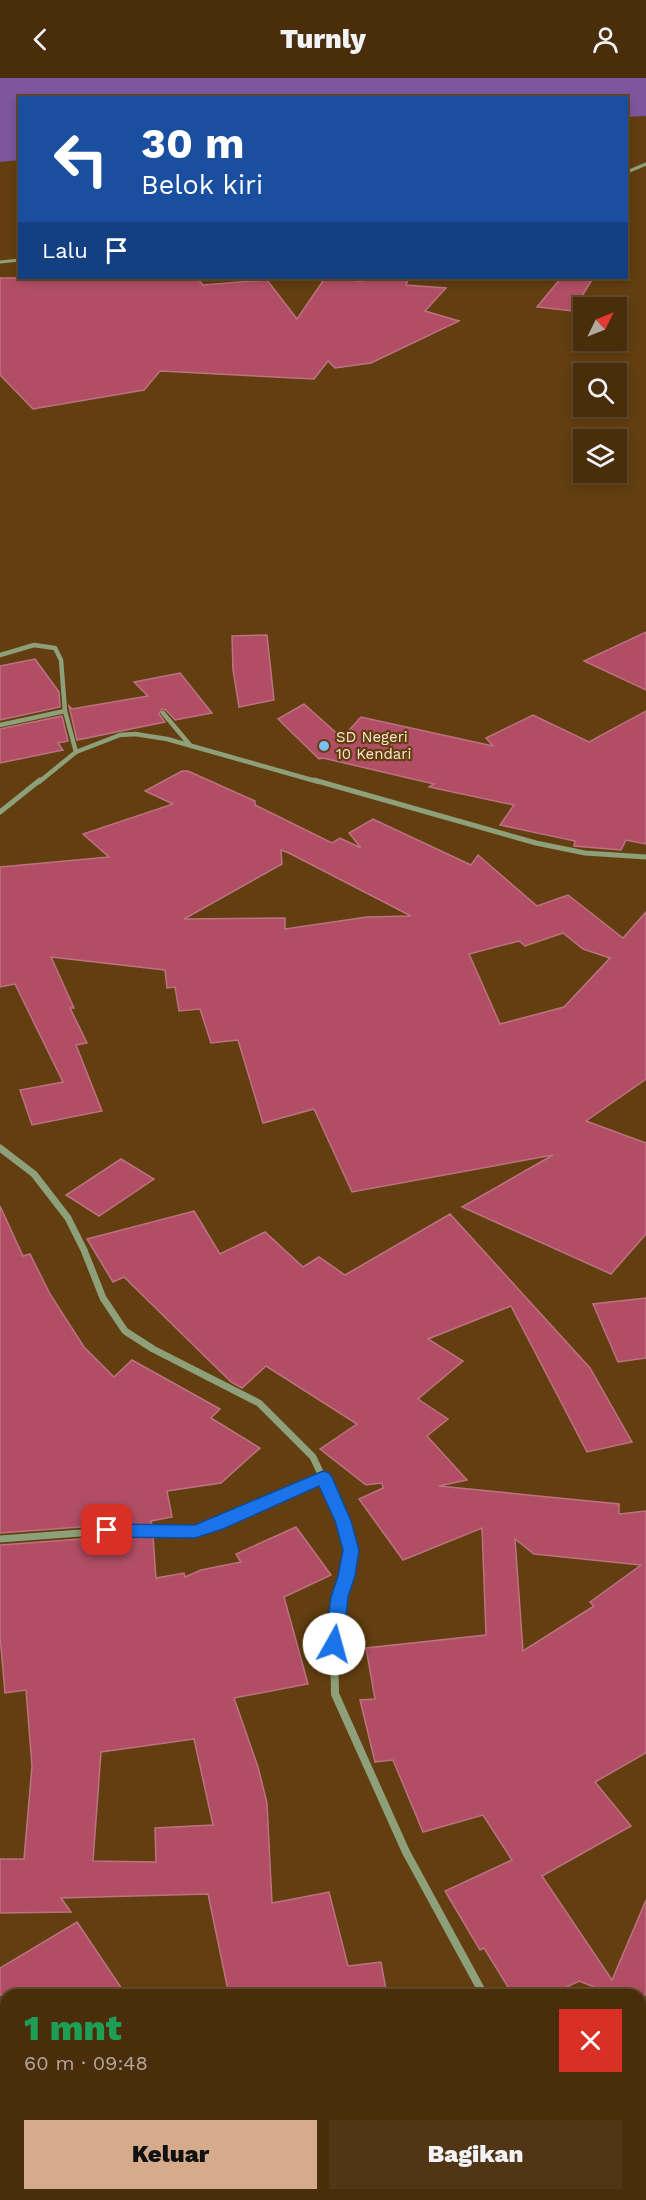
<!DOCTYPE html>
<html lang="id">
<meta charset="utf-8">
<style>
:root{--surface:#4a2e0c;--page:#513615;--text:#f1f3f6;--muted:#b2a89d;--line:#614a2d;--accent:#d6ab8b}
body{margin:0;font-family:"Work Sans",sans-serif;background:var(--page);color:var(--text);height:100vh;display:flex;flex-direction:column;font-size:22px;white-space:nowrap}
*{box-sizing:border-box;margin:0}
p{font-size:20px;color:var(--muted)}
.icon{flex:none;width:33px;height:33px;fill:none;stroke:currentColor;stroke-width:2;stroke-linecap:round;stroke-linejoin:round}
.map{position:relative;flex:1;overflow:hidden}
.sheet{position:absolute;left:0px;top:1911px;width:646px;height:212px;display:flex;flex-direction:column;background:var(--surface);border-radius:18px 18px 0 0;box-shadow:0 3px 9px #0003,0 0 0 2px var(--line)}
.sheet>*{flex:none}
.hud{position:absolute;left:18px;top:18px;width:610px;height:183px;border-radius:0px;box-shadow:0 3px 9px #0003,0 0 0 2px var(--line);background:#1a4fa0;color:#fff;overflow:hidden}
.needle{width:39px;rotate:47deg}
.buttons{position:absolute;left:573px;top:219px;display:grid;gap:12px}
.buttons a{display:grid;place-items:center;width:54px;height:54px;border-radius:0px;background:var(--surface);box-shadow:0 3px 9px #0003,0 0 0 2px var(--line);font-size:30px}
.pin{position:absolute;display:grid;place-items:center;width:51px;height:51px;color:#fff;margin:-26px;border-radius:12px;box-shadow:0 3px 9px #0006}
.me{position:absolute;width:66px;margin:-33px;rotate:7deg;stroke-linejoin:round;filter:drop-shadow(0 0 4px #0008)}
.turn{display:flex;align-items:center;gap:21px;height:126px;padding:0 24px;font-size:27px}
.turn .icon{width:78px;height:78px;stroke-width:2.5}
.turn b{display:block;font-size:42px;line-height:51px}
.then{display:flex;align-items:center;height:57px;padding:0 24px;background:#0003;gap:12px;font-size:22px}
.round{display:grid;place-items:center;flex:none;width:63px;height:63px;border-radius:0px;background:var(--page)}
.summary{display:flex;align-items:center;justify-content:space-between;height:102px;padding:0 24px}
h1{font-size:36px;font-weight:800;line-height:45px;color:#1e9e55}
.cta{display:flex;gap:12px;margin-top:auto;padding:12px 24px}
.cta a{flex:1;height:69px;border-radius:0px;background:var(--accent);color:#111;font-size:24px;font-weight:800;line-height:69px;text-align:center}
.cta a+a{background:var(--page);color:var(--text)}
header{display:flex;justify-content:space-between;align-items:center;height:78px;padding:0 24px;background:var(--surface);font-size:27px;font-weight:800}
.map>svg:first-child{display:block}
.green{fill:#7d569f}
.building{fill:#b14e65;stroke:#bd7280;stroke-width:1.5;fill-rule:evenodd}
.lines{fill:none;stroke-linecap:round;stroke-linejoin:round}
.minor-far4{stroke:#8ea079;stroke-width:3}
.minor-far3{stroke:#8ea079;stroke-width:4.5}
.minor-far2{stroke:#8ea079;stroke-width:5}
.minor-far1{stroke:#8ea079;stroke-width:7}
.minor{stroke:#8ea079;stroke-width:8}
.route{fill:#1a73e8;stroke:#114b97;stroke-width:1.5}
.poi-dot{fill:#7ebef9;stroke:#623e10;stroke-width:2}
.labels{text-anchor:middle;stroke-width:4.5;stroke-linejoin:round;paint-order:stroke}
.far-poi-label{font-size:15px;fill:#fce6cf;stroke:#623e10;text-anchor:start}
</style>
<header><svg class="icon" aria-label="back" viewBox="0 0 24 24"><path d="M15 5l-7 7 7 7"/></svg>Turnly<svg class="icon" aria-label="person" viewBox="0 0 24 24"><circle cx="12" cy="8" r="4"/><path d="M4 21q1-7 8-7t8 7"/></svg></header>
<div class="map">
<svg width="646" height="2122" viewBox="0 0 646 2122">
<rect width="100%" height="100%" fill="#623e10"/>
<path class="green" d="M0,0H646V38L627,39V20H20L19,82L0,84Z"/>
<g class="building">
<path d="M0,200H197L203,207L267,202L297,241L325,200L361,203L363,200H409L406,207L446,210L425,233L459,243L371,285L335,290L328,283L314,301L160,293L144,312L33,331L0,297Z"/>
<path d="M561,200H593L573,233L537,229Z"/>
<path d="M646,554V612L584,583Z"/>
<path d="M267,557L274,622L239,629L233,592L232,558Z"/>
<path d="M35,581L59,614L60,629L0,642V588Z"/>
<path d="M180,595L212,635L175,642L166,632L162,631L159,636L165,644L77,662L69,628L72,631L148,618L134,604Z"/>
<path d="M304,626L342,660L361,639L493,668L486,660L533,637L589,664L646,633V766L626,762L621,772L574,768L575,763L500,747L514,727L429,709L434,706L323,680L319,681L278,641Z"/>
<path d="M62,638L68,663L58,665L63,672L0,685V651Z"/>
<path d="M182,693H188L255,723V727L332,765L340,760L361,770L349,755L373,741L471,787L478,777L537,828L568,817L623,860L646,834V1001L586,1043L646,1065V1156L611,1196L462,1129L553,1077L352,1114L314,1031L263,1045L238,962L211,965L200,931L179,933L175,909L167,910L165,892L51,879L74,930H70L87,965L76,967L102,1033L32,1047L20,1012L63,1004L15,906L0,909V789L109,779L83,756L173,726L145,713ZM281,772L289,775L411,838L367,839L285,851V840L184,841L282,786ZM563,855L583,871L610,880L564,929L500,946L469,876L519,863L525,868Z"/>
<path d="M121,1081L154,1101L99,1138L66,1117Z"/>
<path d="M0,1128L23,1178L30,1176L50,1216L84,1269L114,1299L132,1282L220,1331L211,1340L260,1370L221,1405L167,1413L172,1439L151,1443L152,1447H107L0,1455Z"/>
<path d="M194,1133L220,1176L265,1154L303,1189L319,1179L345,1197L450,1136L590,1290L632,1364L587,1374L511,1228L428,1261L463,1283L418,1321L448,1341L427,1358L467,1402L439,1408L619,1426V1436L646,1433V1675L595,1704L631,1748L542,1798L612,1902L646,1822V1917H606L607,1914L579,1903L550,1917H513L484,1870L480,1872L445,1813L512,1782L483,1737L423,1754L393,1682L375,1684L360,1622L375,1621L366,1570L486,1557L482,1450L403,1482L359,1421L383,1410L382,1405L366,1407L320,1371L357,1346L266,1288L242,1310L231,1304L124,1199L113,1204L87,1161ZM515,1461L534,1476L641,1487L590,1524L594,1528L523,1573Z"/>
<path d="M646,1220V1280L618,1284L593,1226Z"/>
<path d="M296,1449L331,1497L284,1519L308,1606L234,1620L258,1689L267,1725L272,1825L329,1814L348,1888L381,1884L387,1917H229L208,1816L61,1820L71,1834L0,1835V1781H24L32,1688L26,1612L5,1615L0,1558V1467L107,1459H153L156,1500L184,1495L185,1499L201,1492L241,1484L236,1476ZM194,1661L213,1747L155,1750L156,1784L93,1783L101,1674Z"/>
<path d="M77,1844L126,1917H0V1890Z"/>
</g>
<g class="lines">
<g class="minor-far4">
<path d="M627,94L646,86"/>
<path d="M0,184L20,182"/>
</g>
<g class="minor-far3">
<path d="M0,577L34,567L55,570L61,582L65,633L76,674"/>
<path d="M163,635L190,667"/>
<path d="M0,647L65,633"/>
<path d="M39,704L76,674L120,657L135,656L167,661L319,704"/>
</g>
<g class="minor-far2">
<path d="M314,702L536,765L585,775L646,779"/>
<path d="M0,734L40,702"/>
</g>
<g class="minor-far1">
<path d="M0,1070L34,1096L68,1140L84,1172L103,1220L125,1253L153,1271L259,1325L313,1379L343,1443L351,1472L337,1536"/>
<path d="M0,1461L107,1453H195L217,1447L323,1399"/>
</g>
<g class="minor">
<path d="M337,1534L334,1566L335,1616L406,1774L484,1917"/>
<path d="M640,1961L646,1959"/>
<path d="M595,2116L600,2122"/>
<path d="M189,2122L191,2116"/>
</g>
</g>
<path class="route" d="M323,1393L329,1395L332,1399L351,1443L359,1472L355,1498L348,1519L343,1566L340,1571L334,1573L328,1571L325,1566L331,1519L338,1498L343,1472L335,1443L319,1408L223,1451L195,1460L107,1459L101,1457L99,1452L101,1448L107,1446L195,1447Z"/>
<circle class="poi-dot" cx="324" cy="668" r="6"/>
<g class="labels">
<g class="far-poi-label">
<text x="336" y="664">SD Negeri<tspan x="336" dy="17">10 Kendari</tspan></text>
</g>
</g>
</svg>
<div class="buttons">
<a><svg class="needle" viewBox="-14 -14 28 28"><path d="M0-13l5 13h-10z" fill="#e53935"/><path d="M0 13l5-13h-10z" fill="#b2a89d"/></svg></a>
<a><svg class="icon" aria-label="search" viewBox="0 0 24 24"><circle cx="10" cy="10" r="6"/><path d="M15 15l6 6"/></svg></a>
<a><svg class="icon" aria-label="layers" viewBox="0 0 24 24"><path d="M12 4l9 5-9 5-9-5zM3 14l9 5 9-5"/></svg></a>
</div>
<div class="pin" style="left:107px;top:1452px;background:#d93025"><svg class="icon" aria-label="arrive" viewBox="0 0 24 24"><path d="M6 21V4h12l-3 4 3 4H6"/></svg></div>
<svg class="me" style="left:334px;top:1566px" viewBox="-20 -20 40 40"><circle r="19" fill="#fff"/><path d="M0-13L10 11 0 6-10 11z" fill="#1a73e8"/></svg>
<div class="hud">
<div class="turn"><svg class="icon" aria-label="left" viewBox="0 0 24 24"><path d="M17 20v-9H6M10 6l-5 5 5 5"/></svg><div><b>30 m</b>Belok kiri</div></div>
<div class="then">Lalu<svg class="icon" aria-label="arrive" viewBox="0 0 24 24"><path d="M6 21V4h12l-3 4 3 4H6"/></svg></div>
</div>
<section class="sheet">
<div class="summary"><div><h1>1 mnt</h1><p>60 m · 09:48</p></div><a class="round" style="background:#d93025;color:#fff"><svg class="icon" aria-label="close" viewBox="0 0 24 24"><path d="M6 6l12 12M18 6L6 18"/></svg></a></div>
<div class="cta"><a>Keluar</a><a>Bagikan</a></div>
</section>
</div>
